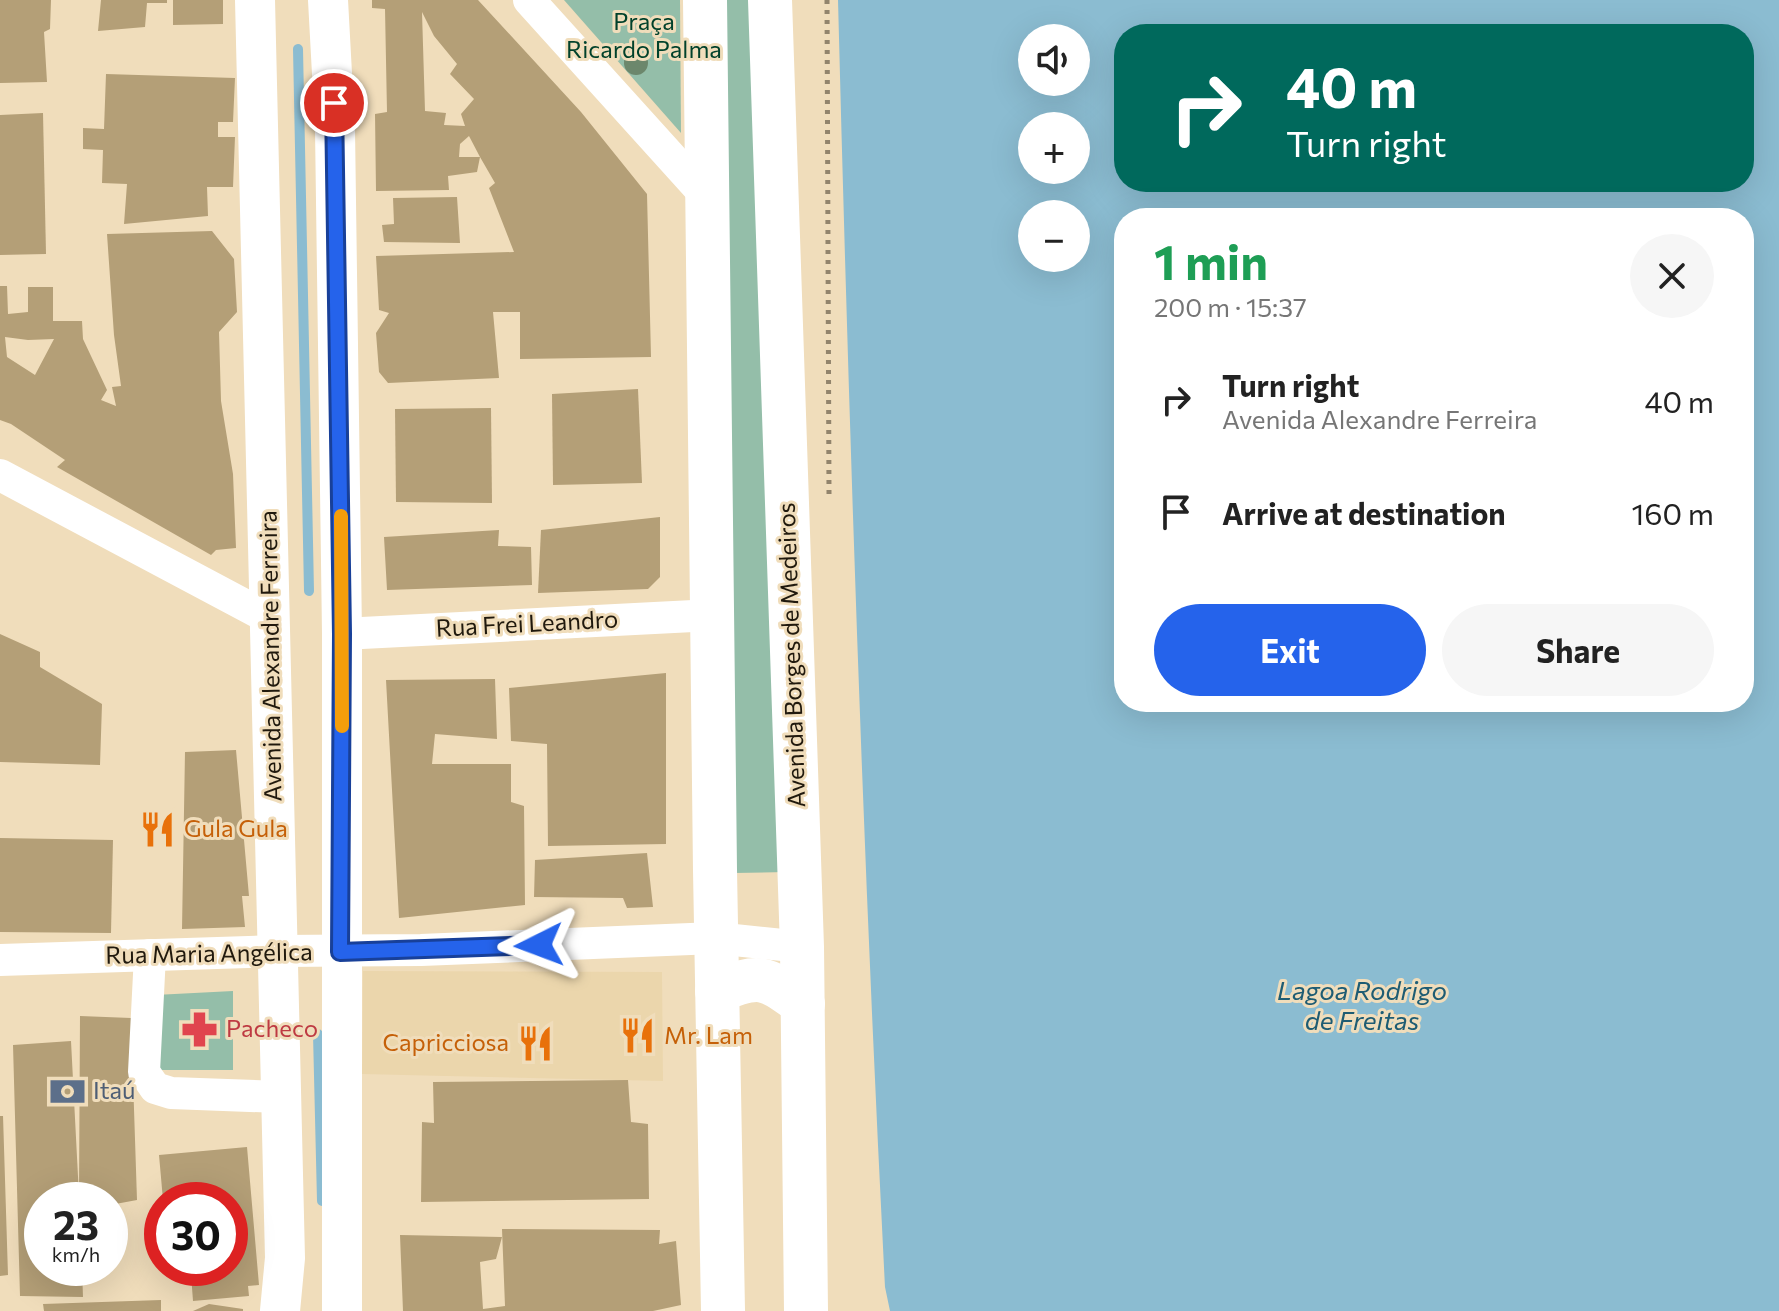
<!DOCTYPE html>
<meta charset="utf-8">
<style>
:root{--surface:#fff;--page:#f6f6f6;--text:#222;--muted:#767676;--accent:#2563eb}
body{margin:0;font-family:Commissioner,sans-serif;background:var(--page);color:var(--text);height:100vh;display:flex;flex-direction:column;font-size:30px;white-space:nowrap}
*{box-sizing:border-box;margin:0}
p{font-size:26px;color:var(--muted)}
.icon{flex:none;width:44px;height:44px;fill:none;stroke:currentColor;stroke-width:2;stroke-linecap:round;stroke-linejoin:round}
.map{position:relative;flex:1;overflow:hidden}
.details{position:absolute;left:1114px;top:208px;width:640px;height:504px;display:flex;flex-direction:column;background:var(--surface);border-radius:32px;box-shadow:0 8px 32px #0002}
.details>*{flex:none}
.guide{position:absolute;left:1114px;top:24px;width:640px;height:168px;border-radius:32px;box-shadow:0 8px 32px #0002;background:#00695c;color:#fff;overflow:hidden}
.buttons{position:absolute;left:1018px;top:24px;display:grid;gap:16px}
.buttons a{display:grid;place-items:center;width:72px;height:72px;border-radius:50%;background:var(--surface);box-shadow:0 8px 32px #0002;font-size:40px}
.speed{position:absolute;left:24px;top:1182px;display:flex;gap:16px;font-size:40px;font-weight:700;text-align:center}
.speed>*{display:grid;place-content:center;width:104px;height:104px;border-radius:50%;background:var(--surface);box-shadow:0 8px 32px #0002;line-height:1}
.speed small{font-size:20px;font-weight:400}
.speed .limit{border:12px solid #d22;background:#fff;color:#111}
.pin{position:absolute;display:grid;place-items:center;width:68px;height:68px;color:#fff;margin:-34px;border:4px solid #fff;border-radius:50%;box-shadow:0 2px 8px #0007}
.me{position:absolute;width:88px;margin:-44px;rotate:267deg;stroke-linejoin:round;filter:drop-shadow(0 0 6px #0008)}
.turn{display:flex;align-items:center;gap:28px;height:168px;padding:0 40px;font-size:36px}
.turn .icon{width:104px;height:104px;stroke-width:2.5}
.turn b{display:block;font-size:56px;line-height:68px}
.round{display:grid;place-items:center;flex:none;width:84px;height:84px;border-radius:42px;background:var(--page)}
.headline{display:flex;align-items:center;justify-content:space-between;height:136px;padding:0 40px}
h1{font-size:48px;font-weight:700;line-height:60px;color:#1e9e55}
.action{display:flex;gap:16px;margin-top:auto;padding:16px 40px}
.action a{flex:1;height:92px;border-radius:48px;background:var(--accent);color:#fff;font-size:32px;font-weight:700;line-height:92px;text-align:center}
.action a+a{background:var(--page);color:var(--text)}
ul{padding:0;list-style:none}
li{display:flex;align-items:center;gap:24px;height:112px;padding:0 40px}
li div{flex:1}
li b{display:block;font-size:30px}
li em{font-style:normal}
.map>svg:first-child{display:block}
.built{fill:#ebd6ac}
.green{fill:#94bea9}
.water{fill:#8bbcd1;fill-rule:evenodd}
.lines{fill:none;stroke-linecap:round;stroke-linejoin:round}
.stream{stroke:#8bbcd1;stroke-width:10}
.building{fill:#b49f77;fill-rule:evenodd}
.path{stroke:#92846c;stroke-width:5;stroke-dasharray:4 6;stroke-linecap:butt}
.minor{stroke:#fff;stroke-width:32}
.tertiary{stroke:#fff;stroke-width:40}
.trunk{stroke:#fff;stroke-width:44}
.tree{fill:#6c876c}
.route-casing{stroke:#184099;stroke-width:20}
.route{stroke:#2563eb;stroke-width:14}
.slow{stroke:#f59e0b;stroke-width:14}
.labels{text-anchor:middle;stroke-width:6;stroke-linejoin:round;paint-order:stroke}
.park-label{font-size:24px;fill:#00412b;stroke:#f0ddbb}
.street-label{font-size:24px;fill:#20190d;stroke:#f0ddbb}
.food-label{font-size:24px;fill:#c56008;stroke:#f0ddbb;text-anchor:start}
.health-label{font-size:24px;fill:#be3a42;stroke:#f0ddbb;text-anchor:start}
.service-label{font-size:24px;fill:#4e5e75;stroke:#f0ddbb;text-anchor:start}
.water-label{font-size:26px;font-style:italic;fill:#1e5c73;stroke:#f0ddbb}
</style>
<div class="map">
<svg width="1779" height="1311" viewBox="0 0 1779 1311">
<rect width="100%" height="100%" fill="#f0ddbb"/>
<path class="built" d="M363,971L662,972L663,1081L362,1074Z"/>
<g class="green">
<path d="M564,0H680L681,133Z"/>
<path d="M722,0H763L787,872L734,873Z"/>
<path d="M233,991V1070H154L155,995Z"/>
</g>
<path class="water" d="M838,0H1779V1311H890L885,1287C863,858 849,429 838,0ZM1124,34H1744V182H1124ZM1032,38H1076V82H1032ZM1032,126H1076V170H1032ZM1032,214H1076V258H1032ZM1124,218H1744V702H1124Z"/>
<g class="lines">
<g class="stream">
<path d="M298,49L309,591"/>
<path d="M318,1034L322,1201"/>
</g>
</g>
<g class="building">
<path d="M0,0H51L50,29L44,32L47,82L0,83Z"/>
<path d="M101,0H167V3H147L145,27L98,31Z"/>
<path d="M173,0H223V24L173,25Z"/>
<path d="M372,0H478L581,112L647,194L651,357L520,359V312H493L499,378L388,383L379,372L376,333L389,313L379,310L376,256L514,252L489,188L495,183L480,157L477,172L448,176L449,190L376,191L375,114L387,112L385,9L372,8ZM422,12L434,36L457,64L450,74L474,99L461,114L465,126L444,125L446,113L425,111ZM469,136L480,157H459L460,144Z"/>
<path d="M106,74L235,78L233,122H218V137H235L233,187H207L208,216L124,224L127,184L102,183L103,150L83,149V128L104,129Z"/>
<path d="M43,113L46,254L0,255V115Z"/>
<path d="M457,197L460,243L384,242L382,225L394,224L393,198Z"/>
<path d="M212,231L234,259L237,312L219,332L221,401L233,474L236,548L216,550L211,555L57,467L65,460L11,424L0,420V286H7L8,314L28,312V287H53V321H82L83,339L107,390L101,400L116,406L112,387L121,386L114,335L107,234ZM5,337L28,340L54,339L35,375L7,357Z"/>
<path d="M638,389L642,483L553,485L552,394Z"/>
<path d="M491,408L492,503L396,502L395,409Z"/>
<path d="M660,517V577L648,589L538,593L541,530Z"/>
<path d="M499,530L498,546L531,547L532,585L387,590L384,537Z"/>
<path d="M0,634L40,652V667L102,704L100,765L0,762Z"/>
<path d="M666,673V844L548,846L547,744L511,741L509,688Z"/>
<path d="M495,679L497,739L435,734L432,764H511V802L524,806L525,905L399,918L386,680Z"/>
<path d="M236,750L249,896H242L245,927L182,929L185,752Z"/>
<path d="M0,838L113,840L111,933L0,932Z"/>
<path d="M647,853L653,907L627,908L623,898L534,897L535,860Z"/>
<path d="M80,1016L131,1018L137,1200L110,1205V1200H42V1268H82L83,1297L20,1296L13,1045L71,1041L79,1196Z"/>
<path d="M628,1080L631,1122L648,1124L649,1199L421,1202L422,1122L434,1123L433,1082Z"/>
<path d="M0,1116H3L8,1275L0,1276Z"/>
<path d="M247,1147L259,1285L248,1286L249,1296L193,1301L191,1274L170,1275L169,1268H230V1200H163L159,1155Z"/>
<path d="M502,1229L660,1230L659,1244L676,1241L681,1305L653,1311H403L400,1235L502,1237L496,1259L480,1262L483,1309L505,1306Z"/>
<path d="M161,1300V1311H44L43,1304Z"/>
<path d="M209,1304L243,1309V1311H193Z"/>
</g>
<g class="lines">
<path class="path" d="M827,0L829,495"/>
<g class="minor">
<path d="M529,0L707,197"/>
<path d="M0,475L271,619"/>
<path d="M342,634L713,615"/>
<path d="M150,955L144,1072L155,1088L171,1093L280,1097"/>
<path d="M0,960L278,951L421,950L715,938L802,947"/>
</g>
<g class="tertiary">
<path d="M255,0L285,1258L280,1311"/>
<path d="M328,0L335,129L342,634V1311"/>
</g>
<g class="trunk">
<path d="M705,0L715,870L723,1311"/>
<path d="M770,0L802,947L806,1311"/>
<path d="M717,991C762,973 765,977 803,1004"/>
</g>
</g>
<circle class="tree" cx="636" cy="63" r="12"/>
<g class="lines">
<defs>
<path id="route" d="M334,103L342,634L340,952L539,945"/>
</defs>
<use href="#route" class="route-casing"/>
<use href="#route" class="route"/>
<path class="slow" d="M341,516L342,726"/>
</g>
<defs>
<symbol id="restaurant-bare" viewBox="-9 -9 18 18"><path d="M-5-6h1v4h1v-4h1v4h1v-4h1v5L-1.5 .5V6h-2V.5L-5-1ZM5-6V6H3V1.5H1.5Q1.5-4 5-6Z" fill="#e8710a" stroke="#f0ddbb" stroke-width="2.5" paint-order="stroke"/></symbol>
<symbol id="pharmacy-bare" viewBox="-9 -9 18 18"><path d="M-2-6h4v4h4v4h-4v4h-4v-4h-4v-4h4Z" fill="#e0444e" stroke="#f0ddbb" stroke-width="2.5" paint-order="stroke"/></symbol>
<symbol id="bank-bare" viewBox="-9 -9 18 18"><path d="M-6-4H6V4H-6ZM0-2.3a2.3 2.3 0 1 0 0 4.6a2.3 2.3 0 1 0 0-4.6Z" fill="#5c6f8a" stroke="#f0ddbb" stroke-width="2.5" paint-order="stroke"/></symbol>
</defs>
<g fill-rule="evenodd">
<use href="#restaurant-bare" x="132" y="804" width="51" height="51"/>
<use href="#pharmacy-bare" x="174" y="1004" width="51" height="51"/>
<use href="#restaurant-bare" x="612" y="1010" width="51" height="51"/>
<use href="#restaurant-bare" x="510" y="1018" width="51" height="51"/>
<use href="#bank-bare" x="42" y="1066" width="51" height="51"/>
</g>
<g class="labels">
<g class="park-label">
<text x="644" y="30">Praça<tspan x="644" dy="28">Ricardo Palma</tspan></text>
</g>
<g class="street-label">
<text transform="translate(527 624) rotate(-3)" y="8">Rua Frei Leandro</text>
<text transform="translate(792 655) rotate(-92)" y="8">Avenida Borges de Medeiros</text>
<text transform="translate(271 656) rotate(-91)" y="8">Avenida Alexandre Ferreira</text>
<text transform="translate(209 954) rotate(-1)" y="8">Rua Maria Angélica</text>
</g>
<g class="food-label">
<text x="184" y="837">Gula Gula</text>
<text x="664" y="1044">Mr. Lam</text>
<text x="509" y="1051" text-anchor="end">Capricciosa</text>
</g>
<g class="health-label">
<text x="226" y="1037">Pacheco</text>
</g>
<g class="service-label">
<text x="93" y="1099">Itaú</text>
</g>
<g class="water-label">
<text x="1362" y="1000">Lagoa Rodrigo<tspan x="1362" dy="30">de Freitas</tspan></text>
</g>
</g>
</svg>
<div class="buttons">
<a><svg class="icon" aria-label="sound" viewBox="0 0 24 24"><path d="M4 9h4l5-4v14l-5-4H4zM17 9q2 3 0 6"/></svg></a>
<a>+</a>
<a>−</a>
</div>
<div class="speed"><div>23<small>km/h</small></div><div class="limit">30</div></div>
<div class="pin" style="left:334px;top:103px;background:#d93025"><svg class="icon" aria-label="arrive" viewBox="0 0 24 24"><path d="M6 21V4h12l-3 4 3 4H6"/></svg></div>
<svg class="me" style="left:539px;top:945px" viewBox="-20 -20 40 40"><path d="M0-17L14 15 0 8-14 15z" fill="#2563eb" stroke="#fff" stroke-width="4"/></svg>
<div class="guide">
<div class="turn"><svg class="icon" aria-label="right" viewBox="0 0 24 24"><path d="M7 20v-9h11M14 6l5 5-5 5"/></svg><div><b>40 m</b>Turn right</div></div>
</div>
<section class="details">
<div class="headline"><div><h1>1 min</h1><p>200 m · 15:37</p></div><a class="round"><svg class="icon" aria-label="close" viewBox="0 0 24 24"><path d="M6 6l12 12M18 6L6 18"/></svg></a></div>
<ul>
<li><svg class="icon" aria-label="right" viewBox="0 0 24 24"><path d="M7 20v-9h11M14 6l5 5-5 5"/></svg><div><b>Turn right</b><p>Avenida Alexandre Ferreira</p></div><em>40 m</em></li>
<li><svg class="icon" aria-label="arrive" viewBox="0 0 24 24"><path d="M6 21V4h12l-3 4 3 4H6"/></svg><div><b>Arrive at destination</b></div><em>160 m</em></li>
</ul>
<div class="action"><a>Exit</a><a>Share</a></div>
</section>
</div>
